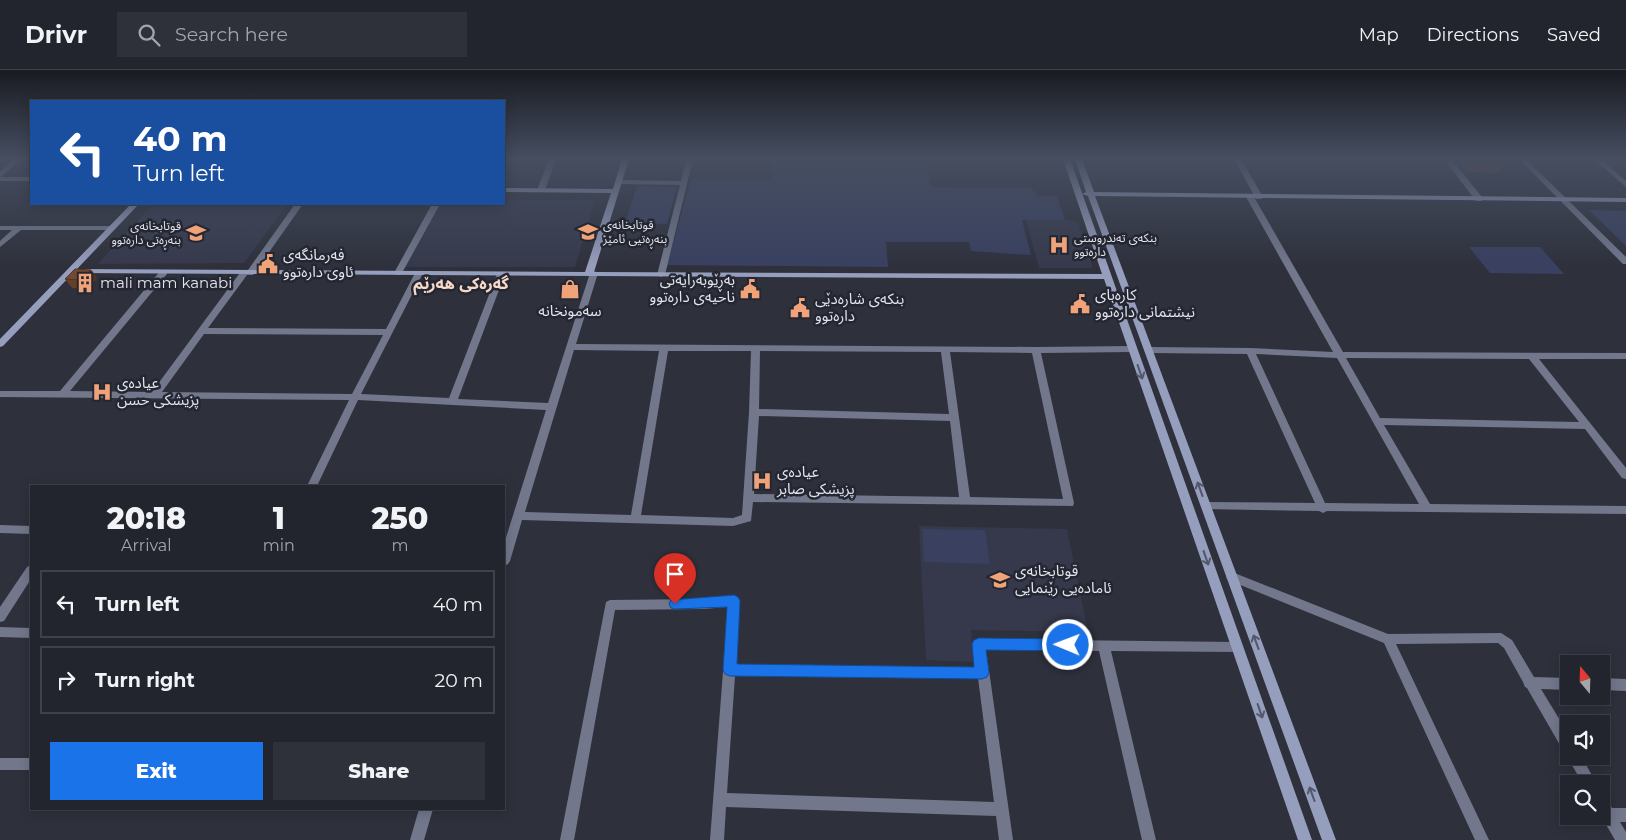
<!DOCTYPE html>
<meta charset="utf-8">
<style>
:root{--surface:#22252d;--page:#2e3139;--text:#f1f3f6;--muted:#a2a5aa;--line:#3f4249;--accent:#1a73e8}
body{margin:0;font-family:Montserrat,"Noto Sans Arabic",sans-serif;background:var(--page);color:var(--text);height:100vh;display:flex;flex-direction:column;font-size:19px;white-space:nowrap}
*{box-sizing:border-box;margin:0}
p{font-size:16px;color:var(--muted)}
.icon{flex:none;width:28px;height:28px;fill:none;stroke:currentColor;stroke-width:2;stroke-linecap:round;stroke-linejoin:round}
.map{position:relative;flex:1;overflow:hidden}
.sheet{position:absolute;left:30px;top:415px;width:475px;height:325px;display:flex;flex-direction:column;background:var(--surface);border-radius:0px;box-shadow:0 2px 12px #0003,0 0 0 1px var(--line)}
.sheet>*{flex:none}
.hud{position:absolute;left:30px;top:30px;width:475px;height:105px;border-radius:0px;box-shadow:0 2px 12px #0003,0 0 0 1px var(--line);background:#1a4fa0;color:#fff;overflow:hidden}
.needle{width:32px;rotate:341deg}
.fabs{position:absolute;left:1560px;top:585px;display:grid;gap:10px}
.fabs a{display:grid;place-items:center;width:50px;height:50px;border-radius:0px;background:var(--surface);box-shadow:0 2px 12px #0003,0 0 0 1px var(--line);font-size:25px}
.pin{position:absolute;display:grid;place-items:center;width:42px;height:42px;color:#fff;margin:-51px -21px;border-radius:50% 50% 50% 0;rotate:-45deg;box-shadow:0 0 5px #0007}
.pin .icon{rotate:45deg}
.me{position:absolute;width:55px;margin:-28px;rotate:271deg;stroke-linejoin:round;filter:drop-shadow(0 0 4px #0008)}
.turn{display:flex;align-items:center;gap:18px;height:105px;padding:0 20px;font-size:22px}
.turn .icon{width:65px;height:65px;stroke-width:2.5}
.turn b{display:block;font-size:35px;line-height:42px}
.eta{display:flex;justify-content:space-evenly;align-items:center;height:85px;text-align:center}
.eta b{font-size:30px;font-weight:800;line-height:35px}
.primary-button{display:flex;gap:10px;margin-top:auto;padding:10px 20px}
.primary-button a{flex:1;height:58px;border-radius:0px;background:var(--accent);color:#fff;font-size:20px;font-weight:800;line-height:58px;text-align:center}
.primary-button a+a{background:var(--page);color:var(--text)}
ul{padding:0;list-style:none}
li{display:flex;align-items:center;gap:15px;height:68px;margin:0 10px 8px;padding:0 10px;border:2px solid var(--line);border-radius:0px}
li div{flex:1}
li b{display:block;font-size:19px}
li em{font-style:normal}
header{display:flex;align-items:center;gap:30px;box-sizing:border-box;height:70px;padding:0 25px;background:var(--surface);border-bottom:1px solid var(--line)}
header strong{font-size:24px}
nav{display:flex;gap:28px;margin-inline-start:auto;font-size:18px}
.search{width:350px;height:45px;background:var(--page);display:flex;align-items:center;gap:12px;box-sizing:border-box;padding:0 18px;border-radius:0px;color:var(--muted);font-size:19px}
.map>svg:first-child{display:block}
.built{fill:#35394b}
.green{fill:#394060}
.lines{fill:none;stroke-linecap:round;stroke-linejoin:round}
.street{fill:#72778b;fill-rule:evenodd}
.secondary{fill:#969ebd;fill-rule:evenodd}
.wall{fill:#643f2b}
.shaded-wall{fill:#513323}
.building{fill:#744932;stroke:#513323}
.oneway{stroke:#52576a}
.route{fill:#1a73e8;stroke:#114b97}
.labels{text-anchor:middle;stroke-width:5;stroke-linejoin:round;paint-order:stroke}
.far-poi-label{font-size:12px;fill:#e2e4ec;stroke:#242732;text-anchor:start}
.poi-label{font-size:15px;fill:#e2e4ec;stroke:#242732;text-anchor:start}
.neighbourhood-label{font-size:16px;font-weight:bold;fill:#f7d9c9;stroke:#242732}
</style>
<header>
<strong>Drivr</strong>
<div class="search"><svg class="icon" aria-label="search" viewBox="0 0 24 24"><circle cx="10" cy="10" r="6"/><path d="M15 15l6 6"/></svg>Search here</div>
<nav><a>Map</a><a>Directions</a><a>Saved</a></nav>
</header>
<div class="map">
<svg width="1626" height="770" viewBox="0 0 1626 770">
<rect width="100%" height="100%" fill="#2e313c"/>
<g class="built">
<path d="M504,130H595L575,197H405L439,134H504Z"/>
<path d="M153,134H287L244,193L98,194Z"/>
<path d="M1026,150H1070L1078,152L1093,198H1039Z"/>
<path d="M919,456L1067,459L1088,562L971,560L973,592L926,590Z"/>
</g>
<g class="green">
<path d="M772,89H927L931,117L1031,118L1038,126H1057L1065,150H1022L1031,185L971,181L969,172H886L888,197L667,195L691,109H771Z"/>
<path d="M637,116L677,117L667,154L625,153Z"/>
<path d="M1589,140L1626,141V176Z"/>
<path d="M1469,177H1540L1564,204L1490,203Z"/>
<path d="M922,459L985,460L990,494L924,492Z"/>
</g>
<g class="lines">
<g class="street">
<path d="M13,89H21L1,107H31V111H0V101Z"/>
<path d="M549,89H556L545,120L538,122L537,120Z"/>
<path d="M686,89H693L665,205L661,207L657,205L680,115L620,114L616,112L620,110L681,111Z"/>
<path d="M1234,89H1241L1263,127L1262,129H1256Z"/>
<path d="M1444,89H1451L1482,127V131H1476Z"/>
<path d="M1519,89H1526L1626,187V194H1623Z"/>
<path d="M1594,89H1601L1626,111V117Z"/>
<path d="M1247,125H1250L1254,127L1343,282L1626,283V289H1539L1626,398V409L1622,408L1585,359L1384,355L1430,434L1626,436V444L1327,441L1323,443L1319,441L1202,439L1201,436L1202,433L1206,432L1315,433L1247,284L1150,283L1146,280L1150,277L1250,278L1333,282L1246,127ZM1256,284L1337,288L1419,434L1325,433ZM1346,288L1529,289L1579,352L1380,348Z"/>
<path d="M295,134H303L253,205H247L208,258L386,259L415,203L416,201H422L423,203L361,324L449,328L497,204L501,202L505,204L458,329L548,333L590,203L594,201L598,203L576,274L1036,277L1132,276L1136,279L1132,282L1041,283L1074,433L1073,436L753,432L751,451L733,456L522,450L510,491L508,494L504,496V474L546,340L358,330L317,416H307L349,330L0,327V321H60L161,200H167V204L70,321L152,322L242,200H248ZM204,264L383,265L352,324L162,322ZM574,280L659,281L631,445L525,442ZM668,281H751L749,342L742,445L733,448L641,445ZM760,281L941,282L949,344L759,339ZM950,282L1032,283L1063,429L970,427ZM759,346L950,351L959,427L754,424Z"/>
<path d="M432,134H440L402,203L401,205H395L394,203Z"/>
<path d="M0,156H112L116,158L112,160H21L0,177V171L12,160H0Z"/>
<path d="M0,455L31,456V464L0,463Z"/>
<path d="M31,495V509L4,551L0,552V537L27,497Z"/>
<path d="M1232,502L1388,564L1501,563L1512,570L1534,607L1569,608V620L1541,619L1569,665V686H1581L1597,714H1583L1569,690L1568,684L1564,682L1527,618L1525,617L1523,612L1504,578L1498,573L1396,574L1489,770H1475L1384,573L1228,510L1226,507L1228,504Z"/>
<path d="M734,526L738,528L740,531L736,595L976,597L973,574L975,570L979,569L1237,572L1241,573L1243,577L1241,581L1237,582L1111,581L1156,770H1142L1099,581L986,579L1013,770H999L996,746L726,737L724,770H710L728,537L704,539L615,540L574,770H560L606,532L610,530L704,529ZM735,606L978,608L994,732L727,723Z"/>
<path d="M0,557L31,558V568L0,567Z"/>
<path d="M1601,608L1626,609V621L1601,620Z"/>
<rect x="0" y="688" width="31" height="12"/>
<path d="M1601,725L1606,727L1612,738H1626V752H1620L1626,762V770H1615L1601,746Z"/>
<path d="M419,739H433L424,770H410Z"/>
</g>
<g class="secondary">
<path d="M622,89H629L594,202L1102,204L1063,89H1070L1312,770H1298L1104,209L73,203L3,276L0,277V269L131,134H139L77,199L585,202L611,123L504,122V118L613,119Z"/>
<path d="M1075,89H1082L1094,122L1626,128V132L1095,126L1336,770H1322L1088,126L1082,124L1086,122Z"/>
</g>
</g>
<g class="wall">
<path d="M1456,89H1505L1506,90L1498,103L1467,102Z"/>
<path d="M91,200L97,208L87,219L72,218L65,209Z"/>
</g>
<path class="shaded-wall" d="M91,200L97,208L87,219L81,210Z"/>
<g class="building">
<path d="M1474,89H1505L1506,90H1475Z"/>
<path d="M75,199L91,200L81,210L65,209Z"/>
</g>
<defs><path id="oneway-shaft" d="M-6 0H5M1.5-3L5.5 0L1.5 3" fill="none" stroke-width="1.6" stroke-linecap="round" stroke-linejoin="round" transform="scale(1.25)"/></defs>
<g class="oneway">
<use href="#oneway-shaft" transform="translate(1140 302) rotate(71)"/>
<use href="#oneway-shaft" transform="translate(1200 419) rotate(-110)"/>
<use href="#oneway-shaft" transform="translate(1206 488) rotate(71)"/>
<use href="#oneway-shaft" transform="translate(1256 572) rotate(-110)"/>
<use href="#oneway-shaft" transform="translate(1260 641) rotate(71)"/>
<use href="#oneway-shaft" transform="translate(1312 724) rotate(-110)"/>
</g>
<linearGradient id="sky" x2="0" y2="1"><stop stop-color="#191b21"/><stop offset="0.45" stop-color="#464e61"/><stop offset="1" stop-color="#464e61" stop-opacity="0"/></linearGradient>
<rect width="1626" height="197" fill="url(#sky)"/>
<path class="route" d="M734,525L738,527L740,531L737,594L974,597L972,574L974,570L979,568L1068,569L1073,571L1075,575L1073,579L1068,581L986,580L989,603L987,607L982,609L730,606L725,604L723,600L727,537L675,539L671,538L669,534L671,530Z"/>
<defs>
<symbol id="school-bare" viewBox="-9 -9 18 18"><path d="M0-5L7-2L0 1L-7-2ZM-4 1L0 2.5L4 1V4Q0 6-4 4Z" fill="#f0a279" stroke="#242732" stroke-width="2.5" paint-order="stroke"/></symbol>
<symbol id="hospital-bare" viewBox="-9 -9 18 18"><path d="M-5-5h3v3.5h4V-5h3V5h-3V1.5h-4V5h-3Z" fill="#f0a279" stroke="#242732" stroke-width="2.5" paint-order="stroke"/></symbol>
<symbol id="civic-bare" viewBox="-9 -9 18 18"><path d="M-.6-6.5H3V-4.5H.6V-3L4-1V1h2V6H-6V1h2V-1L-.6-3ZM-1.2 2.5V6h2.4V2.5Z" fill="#f0a279" stroke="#242732" stroke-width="2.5" paint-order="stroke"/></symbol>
<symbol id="building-bare" viewBox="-9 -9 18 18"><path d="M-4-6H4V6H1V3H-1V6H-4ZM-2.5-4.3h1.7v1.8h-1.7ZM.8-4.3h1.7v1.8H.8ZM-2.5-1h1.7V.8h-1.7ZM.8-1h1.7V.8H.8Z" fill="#f0a279" stroke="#242732" stroke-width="2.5" paint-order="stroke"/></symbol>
<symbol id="shop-bare" viewBox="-9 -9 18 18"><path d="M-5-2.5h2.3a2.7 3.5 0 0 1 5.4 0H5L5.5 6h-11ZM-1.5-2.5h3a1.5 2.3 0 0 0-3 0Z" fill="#f0a279" stroke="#242732" stroke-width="2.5" paint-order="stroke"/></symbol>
</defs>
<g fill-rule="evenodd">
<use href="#school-bare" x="574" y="148" width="28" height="28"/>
<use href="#school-bare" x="182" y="149" width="28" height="28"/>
<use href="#hospital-bare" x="1045" y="161" width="28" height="28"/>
<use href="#civic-bare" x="254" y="180" width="28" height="28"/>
<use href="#building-bare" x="71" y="199" width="28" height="28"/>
<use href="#shop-bare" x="556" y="205" width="28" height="28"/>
<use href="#civic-bare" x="736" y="205" width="28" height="28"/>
<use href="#civic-bare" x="1066" y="220" width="28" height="28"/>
<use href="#civic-bare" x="786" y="224" width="28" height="28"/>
<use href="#hospital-bare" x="88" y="308" width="28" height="28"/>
<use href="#hospital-bare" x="748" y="397" width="28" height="28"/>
<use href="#school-bare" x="986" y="496" width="28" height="28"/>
</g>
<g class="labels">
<g class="far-poi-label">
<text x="603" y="159">قوتابخانەی<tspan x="603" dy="14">بنەڕەتیی ئامێز</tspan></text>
<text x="181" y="160" text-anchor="end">قوتابخانەی<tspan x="181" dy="14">بنەڕەتی دارەتوو</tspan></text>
<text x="1074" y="172">بنکەی تەندروستی<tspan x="1074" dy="14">دارەتوو</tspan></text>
</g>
<g class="poi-label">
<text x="283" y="190">فەرمانگەی<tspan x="283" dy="17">ئاوی دارەتوو</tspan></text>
<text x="735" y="215" text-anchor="end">بەڕێوبەرایەتی<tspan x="735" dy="17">ناحیەی دارەتوو</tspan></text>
<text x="100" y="218">mali mam kanabi</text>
<text x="1095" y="230">کارەبای<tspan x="1095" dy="17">نیشتمانی دارەتوو</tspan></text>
<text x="815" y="234">بنکەی شارەدێی<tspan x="815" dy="17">دارەتوو</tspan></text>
<text x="570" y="246" text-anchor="middle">سەمونخانە</text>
<text x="117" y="318">عیادەی<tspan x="117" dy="17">پزیشکی حسن</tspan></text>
<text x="777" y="407">عیادەی<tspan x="777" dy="17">پزیشکی صابر</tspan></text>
<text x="1015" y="506">قوتابخانەی<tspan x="1015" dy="17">ئامادەیی رێنمایی</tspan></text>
</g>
<g class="neighbourhood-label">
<text x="461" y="219">گەرەکی هەرێم</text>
</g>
</g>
</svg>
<div class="fabs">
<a><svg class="needle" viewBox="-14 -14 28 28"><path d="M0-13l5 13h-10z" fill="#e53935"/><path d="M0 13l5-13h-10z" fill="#a2a5aa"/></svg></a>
<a><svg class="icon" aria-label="sound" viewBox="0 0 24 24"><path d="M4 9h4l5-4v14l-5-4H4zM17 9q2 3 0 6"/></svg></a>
<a><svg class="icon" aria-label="search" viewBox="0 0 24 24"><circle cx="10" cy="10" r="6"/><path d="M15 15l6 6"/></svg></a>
</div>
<div class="pin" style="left:675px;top:534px;background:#d93025"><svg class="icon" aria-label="arrive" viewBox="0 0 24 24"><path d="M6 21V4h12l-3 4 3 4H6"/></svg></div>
<svg class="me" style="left:1068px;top:575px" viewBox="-20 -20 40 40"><circle r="17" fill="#1a73e8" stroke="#fff" stroke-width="3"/><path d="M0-11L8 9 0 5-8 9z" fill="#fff"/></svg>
<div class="hud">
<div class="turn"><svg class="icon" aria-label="left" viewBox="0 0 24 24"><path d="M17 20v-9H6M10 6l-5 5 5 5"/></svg><div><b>40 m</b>Turn left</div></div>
</div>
<section class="sheet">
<div class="eta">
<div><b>20:18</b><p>Arrival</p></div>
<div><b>1</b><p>min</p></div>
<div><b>250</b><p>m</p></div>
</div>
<ul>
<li><svg class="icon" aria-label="left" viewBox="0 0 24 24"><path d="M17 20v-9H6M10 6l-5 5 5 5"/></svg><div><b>Turn left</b></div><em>40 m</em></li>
<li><svg class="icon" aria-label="right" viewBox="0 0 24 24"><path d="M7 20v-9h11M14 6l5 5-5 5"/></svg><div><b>Turn right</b></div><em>20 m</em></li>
</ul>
<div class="primary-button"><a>Exit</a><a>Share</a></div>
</section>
</div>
